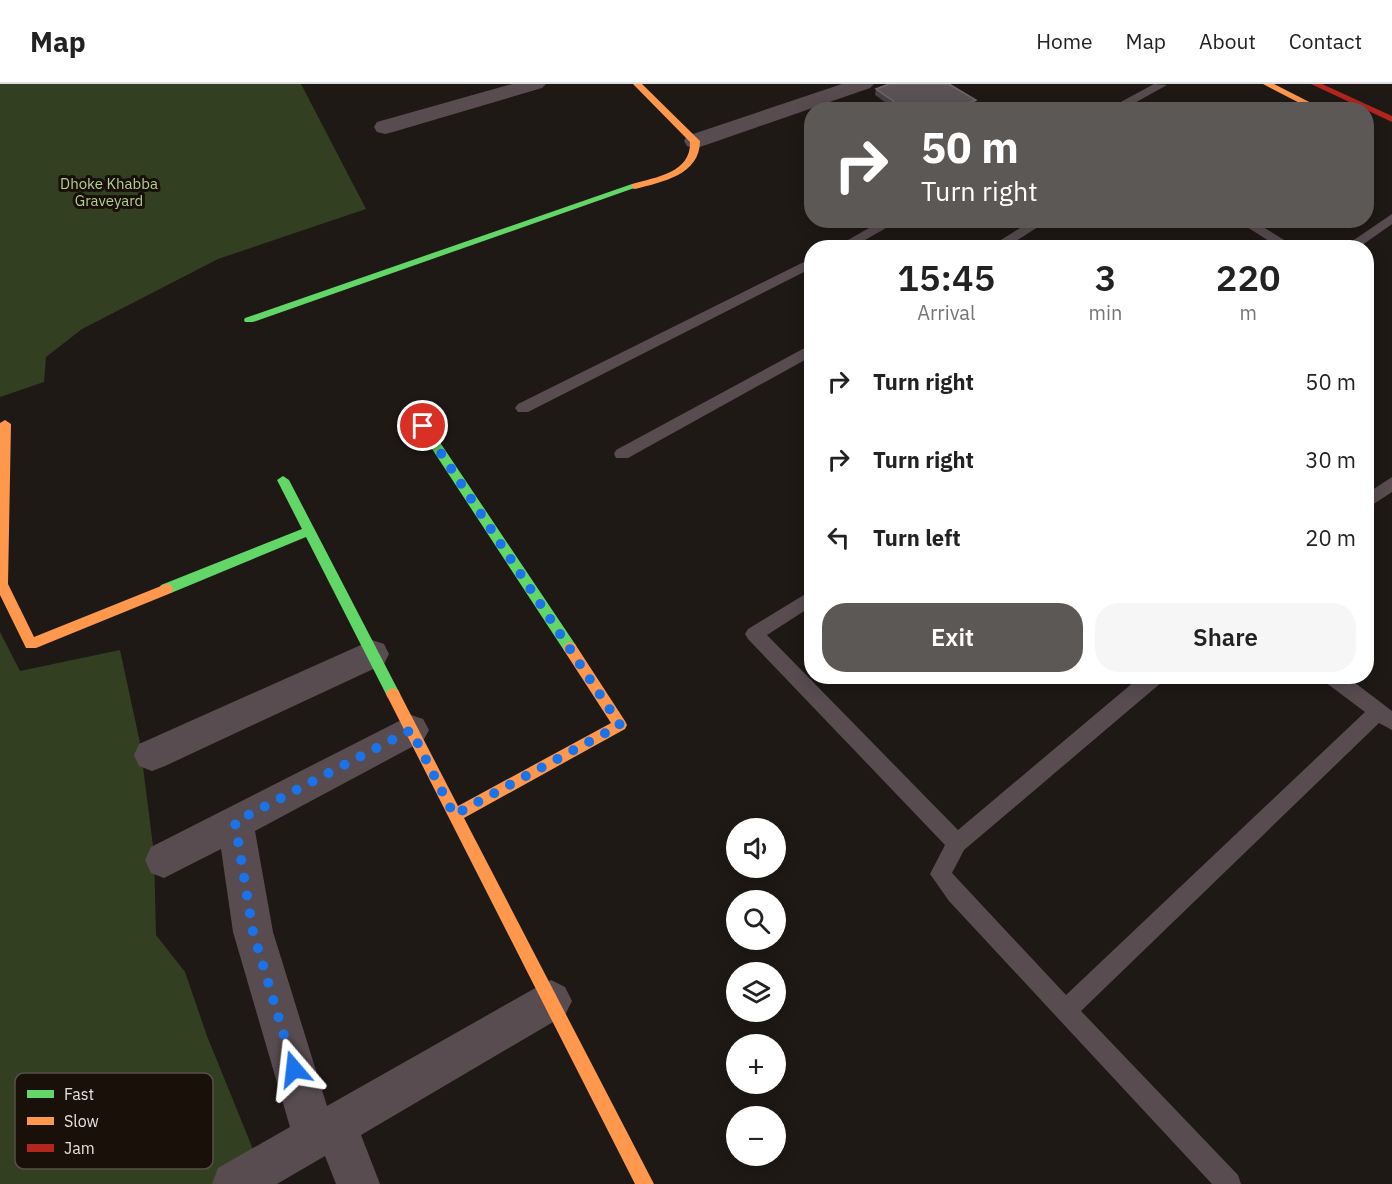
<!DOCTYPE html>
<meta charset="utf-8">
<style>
:root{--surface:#fff;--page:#f6f6f6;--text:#222;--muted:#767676;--line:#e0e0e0;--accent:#5b5856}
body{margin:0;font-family:"IBM Plex Sans",sans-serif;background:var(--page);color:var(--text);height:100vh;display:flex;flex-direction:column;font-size:22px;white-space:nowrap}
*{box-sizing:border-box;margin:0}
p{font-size:20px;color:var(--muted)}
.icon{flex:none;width:33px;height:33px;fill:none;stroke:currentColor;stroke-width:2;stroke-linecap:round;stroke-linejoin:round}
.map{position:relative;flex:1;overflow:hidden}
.side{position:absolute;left:804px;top:156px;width:570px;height:444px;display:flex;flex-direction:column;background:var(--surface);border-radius:24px;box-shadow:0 3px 15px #0003}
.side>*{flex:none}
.guide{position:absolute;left:804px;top:18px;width:570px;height:126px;border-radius:24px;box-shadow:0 3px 15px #0003;background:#5b5856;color:#fff;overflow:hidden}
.fabs{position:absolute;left:726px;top:734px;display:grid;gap:12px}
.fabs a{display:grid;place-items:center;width:60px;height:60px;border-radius:50%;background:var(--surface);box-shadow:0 3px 15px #0003;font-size:30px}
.pin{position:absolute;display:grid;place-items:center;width:51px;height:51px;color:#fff;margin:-26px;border:3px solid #fff;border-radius:50%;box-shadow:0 2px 6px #0007}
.me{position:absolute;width:66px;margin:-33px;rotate:343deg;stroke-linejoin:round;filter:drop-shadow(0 0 4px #0008)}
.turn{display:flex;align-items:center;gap:21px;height:126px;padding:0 18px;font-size:27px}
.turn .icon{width:78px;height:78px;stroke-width:2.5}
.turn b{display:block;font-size:42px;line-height:51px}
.eta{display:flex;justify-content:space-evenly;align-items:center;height:102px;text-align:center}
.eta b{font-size:36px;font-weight:600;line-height:42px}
.cta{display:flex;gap:12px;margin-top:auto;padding:12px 18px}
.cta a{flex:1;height:69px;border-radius:24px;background:var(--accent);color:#fff;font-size:24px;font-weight:600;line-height:69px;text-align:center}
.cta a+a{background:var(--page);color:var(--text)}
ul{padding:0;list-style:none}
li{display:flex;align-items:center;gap:18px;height:78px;padding:0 18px}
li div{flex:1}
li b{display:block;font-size:22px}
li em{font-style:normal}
header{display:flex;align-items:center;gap:36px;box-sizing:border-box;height:84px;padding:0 30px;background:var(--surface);border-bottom:2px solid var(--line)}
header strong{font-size:28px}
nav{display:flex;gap:33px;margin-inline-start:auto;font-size:21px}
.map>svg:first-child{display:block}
.green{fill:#324021}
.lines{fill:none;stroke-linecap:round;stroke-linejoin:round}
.lane{fill:#584c50;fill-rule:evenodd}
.street{fill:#584c50;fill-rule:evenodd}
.fast{fill:#63d668;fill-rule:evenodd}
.slow{fill:#ff974d;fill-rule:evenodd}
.jam{fill:#b3261e;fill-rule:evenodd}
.wall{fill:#484246}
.shaded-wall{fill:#302a2c}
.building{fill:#595356;stroke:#70696b;stroke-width:1.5}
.route{stroke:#1a73e8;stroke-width:10;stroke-dasharray:0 18}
.labels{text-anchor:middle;stroke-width:6;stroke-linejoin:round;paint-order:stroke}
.far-park-label{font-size:15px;fill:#b2d193;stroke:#191009}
.key{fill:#191009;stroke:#574f48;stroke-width:1.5}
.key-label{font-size:16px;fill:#e8e1dc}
</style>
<header>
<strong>Map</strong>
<nav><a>Home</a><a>Map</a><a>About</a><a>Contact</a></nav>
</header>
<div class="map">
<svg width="1392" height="1100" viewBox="0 0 1392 1100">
<rect width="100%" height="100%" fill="#1e1915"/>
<g class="green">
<path d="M0,0H301L366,125L218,175L82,245L46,273L44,298L0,313Z"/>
<path d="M0,548L20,587L120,566L140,659L154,770L156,851L185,888L207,952L267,1100H0Z"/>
</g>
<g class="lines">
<g class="lane">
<path d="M1154,0L1167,1L1122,26H1106Z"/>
<path d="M1392,130V140L1358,164H1342Z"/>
<path d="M883,136H900L851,164H834Z"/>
<path d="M1033,136H1049L1005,164H988Z"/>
<path d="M1236,136H1252L1297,164H1280Z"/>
<path d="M812,174V184L528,328H518L515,324L518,320Z"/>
<path d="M812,260V272L628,374H616L614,370L616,366Z"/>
<path d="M1392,393V408L1366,425V410Z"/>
<path d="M812,506V522L767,551L958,746L1141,592H1164L1162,598L964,766L952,789L1066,911L1365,628L1325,598L1323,592H1346L1392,627V646L1379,639L1081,927L1238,1091L1241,1100H1212L949,817L930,790L945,761L748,555L745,550L748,545Z"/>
</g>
<g class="street">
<path d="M512,0H546L542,4L393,48L385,50L377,48L374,43L377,38Z"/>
<path d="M842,0H874L870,4L703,62L695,64L687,62L684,57L687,52Z"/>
<path d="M372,556L384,560L389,570L384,580L165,682L152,687L139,682L134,671L139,660Z"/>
<path d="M411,631L423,635L429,646L423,657L255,747L273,848L327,1022L537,903L551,896L565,903L572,917L565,931L361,1051L380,1100H336L325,1072L277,1100H212L218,1084L290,1043L233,848L221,765L164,794L151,789L145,776L151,763Z"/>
</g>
<g class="fast">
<path d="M632,100L640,102L253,238H245L244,236L245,234Z"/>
<path d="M423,338L427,339L575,560L577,564L575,568H565L419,345L417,342L419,339Z"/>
<path d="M283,392L289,396L398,606L400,610L398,614L393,616L388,614L306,453L171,509H161L159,505L161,501L302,445L277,396Z"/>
</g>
<g class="slow">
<path d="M633,0H642L700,57C700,91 662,98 635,105L632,104V100C656,93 691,89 690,58Z"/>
<path d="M1263,0H1274L1325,26H1313Z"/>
<path d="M5,336L11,340L8,500L34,553L166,500L171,501L173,505L171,509L36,564H26L0,511V339Z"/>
<path d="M570,558L575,560L625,637L627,641L625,645L464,734L654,1100H635L386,610L388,606L393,604L398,606L458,722L611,639L565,568L563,564L565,560Z"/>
</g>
<path class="jam" d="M1311,0H1322L1392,32V38Z"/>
</g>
<path class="wall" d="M876,5L976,16L974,23L967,26H896L875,11Z"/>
<path class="shaded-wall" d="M976,16L974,23L967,26H950Z"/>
<path class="building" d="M889,0H949L976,16L950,26H906L876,5Z"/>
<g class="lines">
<path class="route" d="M294,985L253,848L235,738L411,646L454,731L620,641L423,342"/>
</g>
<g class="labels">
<g class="far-park-label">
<text x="109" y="105">Dhoke Khabba<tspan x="109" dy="17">Graveyard</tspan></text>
</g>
</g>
<rect x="15" y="989" width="198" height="96" rx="9" class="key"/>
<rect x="27" y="1006" width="27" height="8" fill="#63d668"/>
<rect x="27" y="1033" width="27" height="8" fill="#ff974d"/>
<rect x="27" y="1060" width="27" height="8" fill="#b3261e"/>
<g class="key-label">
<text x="64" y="1016">Fast</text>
<text x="64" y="1043">Slow</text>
<text x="64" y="1070">Jam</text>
</g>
</svg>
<div class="fabs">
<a><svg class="icon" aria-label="sound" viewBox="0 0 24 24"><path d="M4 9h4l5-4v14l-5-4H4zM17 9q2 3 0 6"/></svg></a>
<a><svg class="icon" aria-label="search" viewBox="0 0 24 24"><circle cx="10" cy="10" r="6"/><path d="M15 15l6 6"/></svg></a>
<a><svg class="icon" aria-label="layers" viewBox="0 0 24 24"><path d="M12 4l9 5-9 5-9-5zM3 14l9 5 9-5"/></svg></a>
<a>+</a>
<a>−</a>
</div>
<div class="pin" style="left:423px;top:342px;background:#d93025"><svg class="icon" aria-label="arrive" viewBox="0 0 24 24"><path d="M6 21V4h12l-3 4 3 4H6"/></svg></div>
<svg class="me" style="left:294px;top:985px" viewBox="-20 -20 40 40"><path d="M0-17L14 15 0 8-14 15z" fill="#1a73e8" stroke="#fff" stroke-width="4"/></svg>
<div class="guide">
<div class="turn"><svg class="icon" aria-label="right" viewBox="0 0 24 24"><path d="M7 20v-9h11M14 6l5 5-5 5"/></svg><div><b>50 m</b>Turn right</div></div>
</div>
<section class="side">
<div class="eta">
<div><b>15:45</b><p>Arrival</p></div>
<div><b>3</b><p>min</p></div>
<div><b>220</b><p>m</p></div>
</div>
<ul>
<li><svg class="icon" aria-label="right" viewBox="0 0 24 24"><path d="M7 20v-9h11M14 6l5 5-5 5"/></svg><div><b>Turn right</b></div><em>50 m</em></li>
<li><svg class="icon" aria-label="right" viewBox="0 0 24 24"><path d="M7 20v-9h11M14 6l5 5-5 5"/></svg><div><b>Turn right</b></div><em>30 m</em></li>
<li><svg class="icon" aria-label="left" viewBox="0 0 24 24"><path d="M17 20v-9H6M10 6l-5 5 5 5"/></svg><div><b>Turn left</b></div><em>20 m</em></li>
</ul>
<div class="cta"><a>Exit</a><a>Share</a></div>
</section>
</div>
